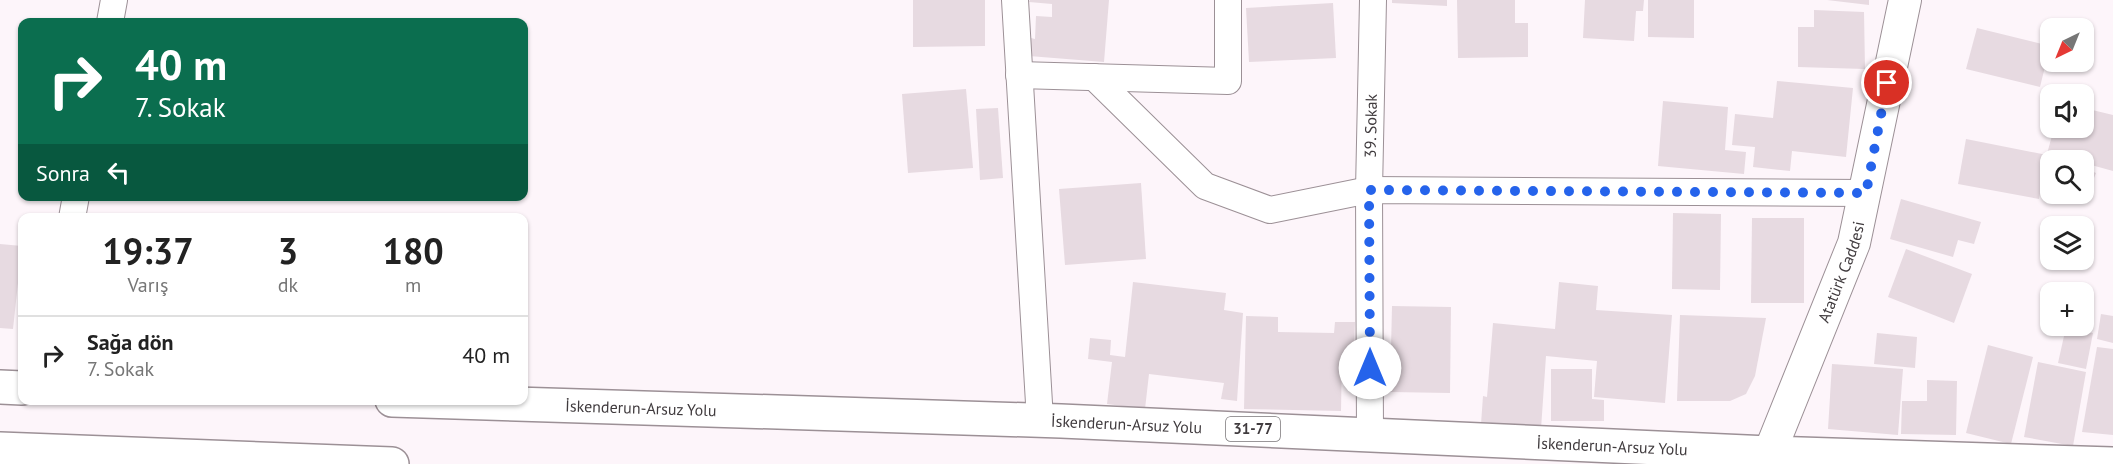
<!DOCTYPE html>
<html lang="tr">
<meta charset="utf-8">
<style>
:root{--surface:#fff;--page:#f2f2f2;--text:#222;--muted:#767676;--line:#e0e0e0}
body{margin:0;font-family:"PT Sans",sans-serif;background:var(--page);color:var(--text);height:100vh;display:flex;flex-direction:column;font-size:22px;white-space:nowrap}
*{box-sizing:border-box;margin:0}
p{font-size:20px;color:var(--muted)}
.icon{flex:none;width:33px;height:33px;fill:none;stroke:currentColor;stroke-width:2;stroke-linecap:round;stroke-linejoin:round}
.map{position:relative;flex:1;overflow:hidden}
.sheet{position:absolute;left:18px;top:213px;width:510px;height:192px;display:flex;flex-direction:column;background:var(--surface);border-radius:12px;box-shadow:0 2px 4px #0004}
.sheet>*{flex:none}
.banner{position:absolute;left:18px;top:18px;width:510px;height:183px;border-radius:12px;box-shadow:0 2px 4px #0004;background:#0b6e4f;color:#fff;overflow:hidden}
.needle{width:39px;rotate:223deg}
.fabs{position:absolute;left:2040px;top:18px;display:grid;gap:12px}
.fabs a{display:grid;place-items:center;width:54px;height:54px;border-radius:12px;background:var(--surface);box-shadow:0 2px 4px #0004;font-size:30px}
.pin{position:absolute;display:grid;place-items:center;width:51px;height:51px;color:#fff;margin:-26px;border:3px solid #fff;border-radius:50%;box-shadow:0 2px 6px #0007}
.me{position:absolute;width:66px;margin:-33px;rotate:0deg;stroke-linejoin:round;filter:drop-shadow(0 0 4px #0008)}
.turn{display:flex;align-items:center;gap:21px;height:126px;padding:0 18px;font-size:27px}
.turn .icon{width:78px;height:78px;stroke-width:2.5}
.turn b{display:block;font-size:42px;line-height:51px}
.then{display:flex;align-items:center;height:57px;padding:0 18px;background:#0003;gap:12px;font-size:22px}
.eta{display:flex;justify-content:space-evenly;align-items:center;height:102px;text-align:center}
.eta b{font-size:36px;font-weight:700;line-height:42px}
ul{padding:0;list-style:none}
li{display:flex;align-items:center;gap:18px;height:78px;padding:0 18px;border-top:2px solid var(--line)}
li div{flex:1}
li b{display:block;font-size:22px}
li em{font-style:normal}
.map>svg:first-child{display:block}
.building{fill:#e7dae1}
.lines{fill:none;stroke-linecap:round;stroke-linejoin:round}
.minor-casing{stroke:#9c9096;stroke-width:28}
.tertiary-casing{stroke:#9c9096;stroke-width:34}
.primary-casing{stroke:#9c9096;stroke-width:36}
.minor{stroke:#fff;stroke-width:26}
.tertiary{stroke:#fff;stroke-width:32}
.primary{stroke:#fff;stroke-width:33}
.route{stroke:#2563eb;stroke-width:10;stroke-dasharray:0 18}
.labels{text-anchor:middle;stroke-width:4.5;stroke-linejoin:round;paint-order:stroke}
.shield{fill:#fff;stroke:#797678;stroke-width:1.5}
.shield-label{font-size:15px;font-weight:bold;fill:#403b3e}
.street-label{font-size:16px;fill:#403b3e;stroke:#fff}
</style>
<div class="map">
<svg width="2113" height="464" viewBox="0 0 2113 464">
<rect width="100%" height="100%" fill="#fdf5fa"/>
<g class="building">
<path d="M913,0H985V46L913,47Z"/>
<path d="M1030,0H1109L1104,62L1029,56L1031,38L1035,39L1036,16L1052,17V4L1029,2Z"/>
<path d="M1392,0H1447V6L1392,3Z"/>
<path d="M1457,0H1515V23H1528V57L1458,58Z"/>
<path d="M1585,0H1644L1643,11H1636L1634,41L1583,38Z"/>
<path d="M1648,0H1694V38L1648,37Z"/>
<path d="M1827,0H1869V5Z"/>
<path d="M1333,3L1336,58L1249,62L1246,8Z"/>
<path d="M1814,10L1864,12L1865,69L1798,67V27H1814Z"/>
<path d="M1977,28L2050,46L2040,87L1966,69Z"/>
<path d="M1777,81L1853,88L1846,157L1792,151L1790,171L1753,167L1755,147L1732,145L1735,114L1773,118Z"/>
<path d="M966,89L973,168L908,173L902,94Z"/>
<path d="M1663,101L1728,107L1725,150L1746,152L1744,174L1658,166Z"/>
<path d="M998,108L1003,178L980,180L976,109Z"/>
<path d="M2084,108L2113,115V171L2084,163V160L2047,154L2054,128H2084Z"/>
<path d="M1966,139L2047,155L2039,199L1958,184Z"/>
<path d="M2084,168L2096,173L2088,193L2084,191Z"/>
<path d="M1141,183L1146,259L1065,265L1059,189Z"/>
<path d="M1901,199L1981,222L1974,244L1958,240L1953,257L1890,239Z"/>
<path d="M1673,213L1721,214L1720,290L1672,289Z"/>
<path d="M1752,218H1804V303H1751Z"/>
<path d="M0,244L22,246L13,329L0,328Z"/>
<path d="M1906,249L1972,274L1954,323L1888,297Z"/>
<path d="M1133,282L1226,293L1224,310L1243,313L1237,401L1221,399L1224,383L1149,374L1145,409L1107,404L1112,362L1088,359L1090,338L1111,340L1110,355L1125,357Z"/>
<path d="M1559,282L1598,286L1596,310L1672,315L1665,403L1594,397L1597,361L1546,356L1541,429L1481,424L1483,396L1487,397L1493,323L1555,329Z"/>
<path d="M1392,306L1451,307L1450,393L1390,392Z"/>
<path d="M2101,314L2113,316V343L2097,339Z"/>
<path d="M1680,315L1766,318L1755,376L1746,394L1730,401H1677Z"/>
<path d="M1246,316L1278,317V332L1334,333L1335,322H1355L1354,353H1342L1341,411L1244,409Z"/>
<path d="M2066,327L2093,333L2086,369L2058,363Z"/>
<path d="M1877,333L1917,337L1915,368L1874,364Z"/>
<path d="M1988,345L2033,357L2011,444L1966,433Z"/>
<path d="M2097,347L2113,349V435L2082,432Z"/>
<path d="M2038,362L2086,372L2073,446L2024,437Z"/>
<path d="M1832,364L1903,369L1898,435L1828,429Z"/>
<path d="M1551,369H1592V399L1604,400V421H1551Z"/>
<path d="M1927,380L1957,381L1956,435L1901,434L1902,401H1927Z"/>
</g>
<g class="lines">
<defs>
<g id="minor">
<path d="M1015,0L1040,420"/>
<path d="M110,22L114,0"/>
<path d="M1019,75L1228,81V0"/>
<path d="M1094,77L1205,186L1270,210L1369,190L1866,193"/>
<path d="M72,218L76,196"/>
<path id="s1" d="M1370,434L1369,190L1373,0"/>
</g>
<g id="tertiary">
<path id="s2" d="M1765,464L1854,243L1905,0"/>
</g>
<g id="primary">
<path d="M0,387L22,388"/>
<path id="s3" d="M392,400L1061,421L1769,453L2113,464"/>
<path d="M0,449L392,464"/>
</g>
</defs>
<use href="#minor" class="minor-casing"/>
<use href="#tertiary" class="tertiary-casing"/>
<use href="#primary" class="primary-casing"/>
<use href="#minor" class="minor"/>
<use href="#tertiary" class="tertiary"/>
<use href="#primary" class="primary"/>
</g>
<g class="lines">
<path class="route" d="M1370,368L1369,190L1866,193L1887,83"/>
</g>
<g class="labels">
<rect class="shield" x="1226" y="417" width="54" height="24" rx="4.5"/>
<g class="shield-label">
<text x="1253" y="434">31-77</text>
</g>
<g class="street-label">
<text dy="6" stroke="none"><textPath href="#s1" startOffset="308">39. Sokak</textPath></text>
<text dy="6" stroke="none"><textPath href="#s2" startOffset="207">Atatürk Caddesi</textPath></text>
<text dy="6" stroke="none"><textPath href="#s3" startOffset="249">İskenderun-Arsuz Yolu</textPath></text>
<text dy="6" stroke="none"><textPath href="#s3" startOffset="735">İskenderun-Arsuz Yolu</textPath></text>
<text dy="6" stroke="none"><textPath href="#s3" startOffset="1221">İskenderun-Arsuz Yolu</textPath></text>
</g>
</g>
</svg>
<div class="fabs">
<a><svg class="needle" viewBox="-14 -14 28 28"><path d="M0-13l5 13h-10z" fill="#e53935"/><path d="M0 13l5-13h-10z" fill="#767676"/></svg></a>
<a><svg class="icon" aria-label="sound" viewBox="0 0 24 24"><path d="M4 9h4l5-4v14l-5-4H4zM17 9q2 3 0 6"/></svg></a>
<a><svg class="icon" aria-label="search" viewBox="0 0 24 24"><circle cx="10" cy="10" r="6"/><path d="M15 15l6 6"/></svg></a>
<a><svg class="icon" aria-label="layers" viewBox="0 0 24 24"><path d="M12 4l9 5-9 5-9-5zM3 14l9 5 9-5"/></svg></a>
<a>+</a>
</div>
<div class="pin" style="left:1887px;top:83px;background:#d93025"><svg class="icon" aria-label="arrive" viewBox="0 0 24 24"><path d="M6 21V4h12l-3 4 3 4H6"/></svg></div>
<svg class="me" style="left:1370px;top:368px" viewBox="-20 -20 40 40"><circle r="19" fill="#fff"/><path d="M0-13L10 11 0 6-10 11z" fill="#2563eb"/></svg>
<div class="banner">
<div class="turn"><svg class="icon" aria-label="right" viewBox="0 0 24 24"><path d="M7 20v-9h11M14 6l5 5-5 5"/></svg><div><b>40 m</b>7. Sokak</div></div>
<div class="then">Sonra<svg class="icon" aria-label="left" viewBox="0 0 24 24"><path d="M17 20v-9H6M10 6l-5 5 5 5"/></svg></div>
</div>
<section class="sheet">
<div class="eta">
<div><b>19:37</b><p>Varış</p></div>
<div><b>3</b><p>dk</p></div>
<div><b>180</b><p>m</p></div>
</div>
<ul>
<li><svg class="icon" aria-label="right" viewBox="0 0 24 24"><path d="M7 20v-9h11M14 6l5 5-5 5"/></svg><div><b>Sağa dön</b><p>7. Sokak</p></div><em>40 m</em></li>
</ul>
</section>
</div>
